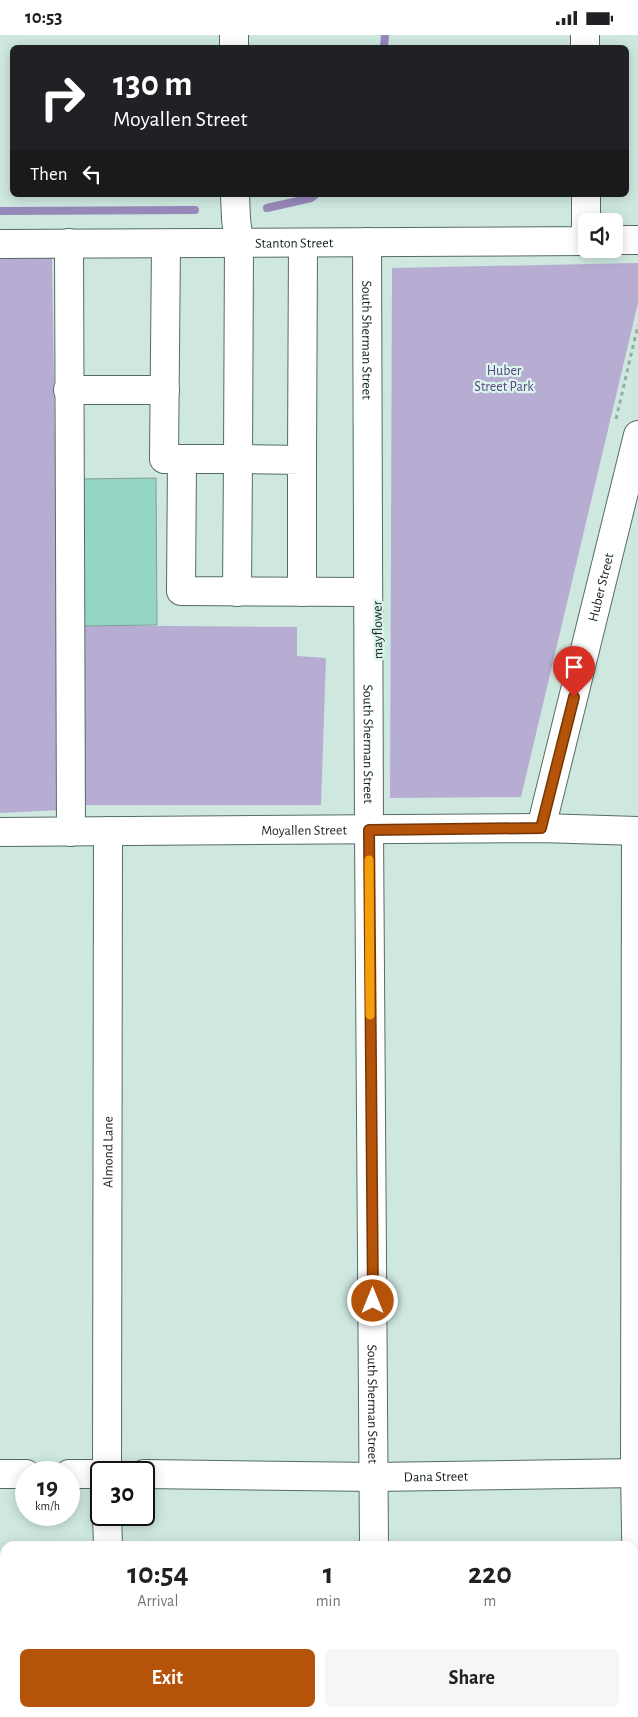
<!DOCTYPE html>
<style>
:root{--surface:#fff;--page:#f6f6f6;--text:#202124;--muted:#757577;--accent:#b45309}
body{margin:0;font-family:"Alegreya Sans",sans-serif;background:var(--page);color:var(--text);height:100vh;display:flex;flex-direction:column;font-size:19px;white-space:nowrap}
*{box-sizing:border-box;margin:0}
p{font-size:16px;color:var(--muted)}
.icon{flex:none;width:28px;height:28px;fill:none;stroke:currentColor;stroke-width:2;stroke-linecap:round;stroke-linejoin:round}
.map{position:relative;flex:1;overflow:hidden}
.panel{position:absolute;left:0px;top:1506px;width:639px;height:176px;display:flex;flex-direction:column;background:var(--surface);border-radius:15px 15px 0 0;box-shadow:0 2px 12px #0003}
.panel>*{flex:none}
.top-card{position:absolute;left:10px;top:10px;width:619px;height:152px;border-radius:8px;box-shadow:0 2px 12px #0003;background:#202124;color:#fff;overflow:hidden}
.buttons{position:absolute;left:578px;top:178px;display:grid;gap:10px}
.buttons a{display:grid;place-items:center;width:45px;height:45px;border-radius:8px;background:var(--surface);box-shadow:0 2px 12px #0003;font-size:25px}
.speed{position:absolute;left:15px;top:1426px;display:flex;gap:10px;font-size:25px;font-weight:700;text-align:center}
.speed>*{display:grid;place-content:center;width:65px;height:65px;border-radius:50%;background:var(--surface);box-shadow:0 2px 12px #0003;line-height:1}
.speed small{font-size:12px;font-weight:400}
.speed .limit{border:2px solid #111;border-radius:8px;background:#fff;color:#111}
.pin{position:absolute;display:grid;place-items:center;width:42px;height:42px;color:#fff;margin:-51px -21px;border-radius:50% 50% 50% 0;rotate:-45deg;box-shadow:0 0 5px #0007}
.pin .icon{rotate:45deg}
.me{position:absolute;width:55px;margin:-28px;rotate:0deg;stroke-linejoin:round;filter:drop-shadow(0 0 4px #0008)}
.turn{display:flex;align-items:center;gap:18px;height:105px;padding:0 20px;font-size:22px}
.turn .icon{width:65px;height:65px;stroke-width:2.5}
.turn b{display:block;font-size:35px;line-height:42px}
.then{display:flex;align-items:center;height:48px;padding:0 20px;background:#0003;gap:10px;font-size:19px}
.eta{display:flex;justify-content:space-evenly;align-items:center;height:85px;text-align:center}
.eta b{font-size:30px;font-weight:700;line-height:35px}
.action{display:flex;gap:10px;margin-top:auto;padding:10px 20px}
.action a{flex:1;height:58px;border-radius:8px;background:var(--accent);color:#fff;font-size:20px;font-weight:700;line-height:58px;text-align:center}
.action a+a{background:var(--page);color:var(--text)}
.status{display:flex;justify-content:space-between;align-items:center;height:35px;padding:0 25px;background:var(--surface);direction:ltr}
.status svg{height:14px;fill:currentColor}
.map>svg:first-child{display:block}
.green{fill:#b7add3}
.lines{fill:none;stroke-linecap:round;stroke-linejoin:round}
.stream{stroke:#9688b9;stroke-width:8}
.building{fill:#93d6c4;stroke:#849d95}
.minor-casing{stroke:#556c65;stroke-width:30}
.path{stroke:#96aca5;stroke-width:3;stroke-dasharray:4 4;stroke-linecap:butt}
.minor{stroke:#fff;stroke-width:28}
.route-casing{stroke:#753606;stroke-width:12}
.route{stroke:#b45309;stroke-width:9}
.slow{stroke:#f59e0b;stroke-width:9}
.labels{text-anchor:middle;stroke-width:4.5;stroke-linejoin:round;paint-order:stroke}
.street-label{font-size:14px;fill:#16201d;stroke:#dbf5ed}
.park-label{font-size:14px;fill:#594483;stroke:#dbf5ed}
</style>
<div class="status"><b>10:53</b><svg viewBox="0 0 49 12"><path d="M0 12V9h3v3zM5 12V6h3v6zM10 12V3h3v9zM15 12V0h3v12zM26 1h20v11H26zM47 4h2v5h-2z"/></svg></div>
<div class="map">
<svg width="638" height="1682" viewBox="0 0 638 1682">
<rect width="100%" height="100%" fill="#cee8e0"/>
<g class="green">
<path d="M52,221L58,590L297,592V621L326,623L321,770H62L61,775L0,778V222Z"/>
<path d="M638,228V268L521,762L390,763L392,233Z"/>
</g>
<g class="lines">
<g class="stream">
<path d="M384,12L385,0"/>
<path d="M267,173L311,163L315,160"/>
<path d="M0,176L195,175"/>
</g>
</g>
<path class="building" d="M156,443L157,590L79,591L77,444Z"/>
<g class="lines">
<defs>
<g id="minor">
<path d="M234,0V12"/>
<path d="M585,0V12"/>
<path d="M235,160L236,184L239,208L238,424L302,425V557"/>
<path d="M614,205H638"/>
<path id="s1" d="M367,207L369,795L374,1511"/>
<path d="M69,208L71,797"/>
<path id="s2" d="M0,209L586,206V160"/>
<path d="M166,209L164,424H182L181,556L368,557"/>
<path d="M68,355H165"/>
<path d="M182,424H238L237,557"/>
<path d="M302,425L303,208"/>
<path id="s3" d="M541,793L638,400"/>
<path d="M636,796L635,1438L638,1609"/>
<path id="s4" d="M0,797L541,793L638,796"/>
<path id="s5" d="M107,1438L108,796"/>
<path d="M0,1439H26"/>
<path d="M69,1439H101"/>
<path id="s6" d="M144,1439L374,1442L638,1438"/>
<path d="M107,1480L108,1511"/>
<path d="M110,1678V1682"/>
<path d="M375,1678V1682"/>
</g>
</defs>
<use href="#minor" class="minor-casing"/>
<path class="path" d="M616,384L638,290"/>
<use href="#minor" class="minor"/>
</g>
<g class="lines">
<defs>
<path id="route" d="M373,1266L369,795L541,793L574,662"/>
</defs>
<use href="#route" class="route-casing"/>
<use href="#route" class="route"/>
<path class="slow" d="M369,825L370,980"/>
</g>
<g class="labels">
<g class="street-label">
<text dy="5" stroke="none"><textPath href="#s2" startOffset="294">Stanton Street</textPath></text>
<text dy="5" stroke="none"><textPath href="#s1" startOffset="98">South Sherman Street</textPath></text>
<text dy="5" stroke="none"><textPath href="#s3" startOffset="248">Huber Street</textPath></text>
<text transform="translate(377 595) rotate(-91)" y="5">mayflower</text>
<text dy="5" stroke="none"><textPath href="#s1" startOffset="502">South Sherman Street</textPath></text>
<text dy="5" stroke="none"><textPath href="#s4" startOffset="304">Moyallen Street</textPath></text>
<text dy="5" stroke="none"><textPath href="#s5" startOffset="321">Almond Lane</textPath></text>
<text dy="5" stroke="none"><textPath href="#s1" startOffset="1162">South Sherman Street</textPath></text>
<text dy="5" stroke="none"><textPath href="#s6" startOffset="292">Dana Street</textPath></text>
</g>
<g class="park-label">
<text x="504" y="340">Huber<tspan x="504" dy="16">Street Park</tspan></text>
</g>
</g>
</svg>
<div class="buttons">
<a><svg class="icon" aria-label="sound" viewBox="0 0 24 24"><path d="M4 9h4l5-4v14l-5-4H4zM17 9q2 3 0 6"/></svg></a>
</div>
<div class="speed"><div>19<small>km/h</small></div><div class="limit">30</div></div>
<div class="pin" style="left:574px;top:662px;background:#d93025"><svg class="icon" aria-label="arrive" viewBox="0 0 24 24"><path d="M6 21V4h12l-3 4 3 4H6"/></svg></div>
<svg class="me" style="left:373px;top:1266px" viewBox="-20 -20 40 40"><circle r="17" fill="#b45309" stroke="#fff" stroke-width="3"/><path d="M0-11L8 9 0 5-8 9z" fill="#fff"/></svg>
<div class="top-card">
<div class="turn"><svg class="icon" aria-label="right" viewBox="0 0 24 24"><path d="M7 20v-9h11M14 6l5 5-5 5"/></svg><div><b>130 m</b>Moyallen Street</div></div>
<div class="then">Then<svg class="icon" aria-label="left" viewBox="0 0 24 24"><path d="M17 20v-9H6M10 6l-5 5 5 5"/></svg></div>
</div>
<section class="panel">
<div class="eta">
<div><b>10:54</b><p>Arrival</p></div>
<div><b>1</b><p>min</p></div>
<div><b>220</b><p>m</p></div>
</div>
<div class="action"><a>Exit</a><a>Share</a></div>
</section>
</div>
